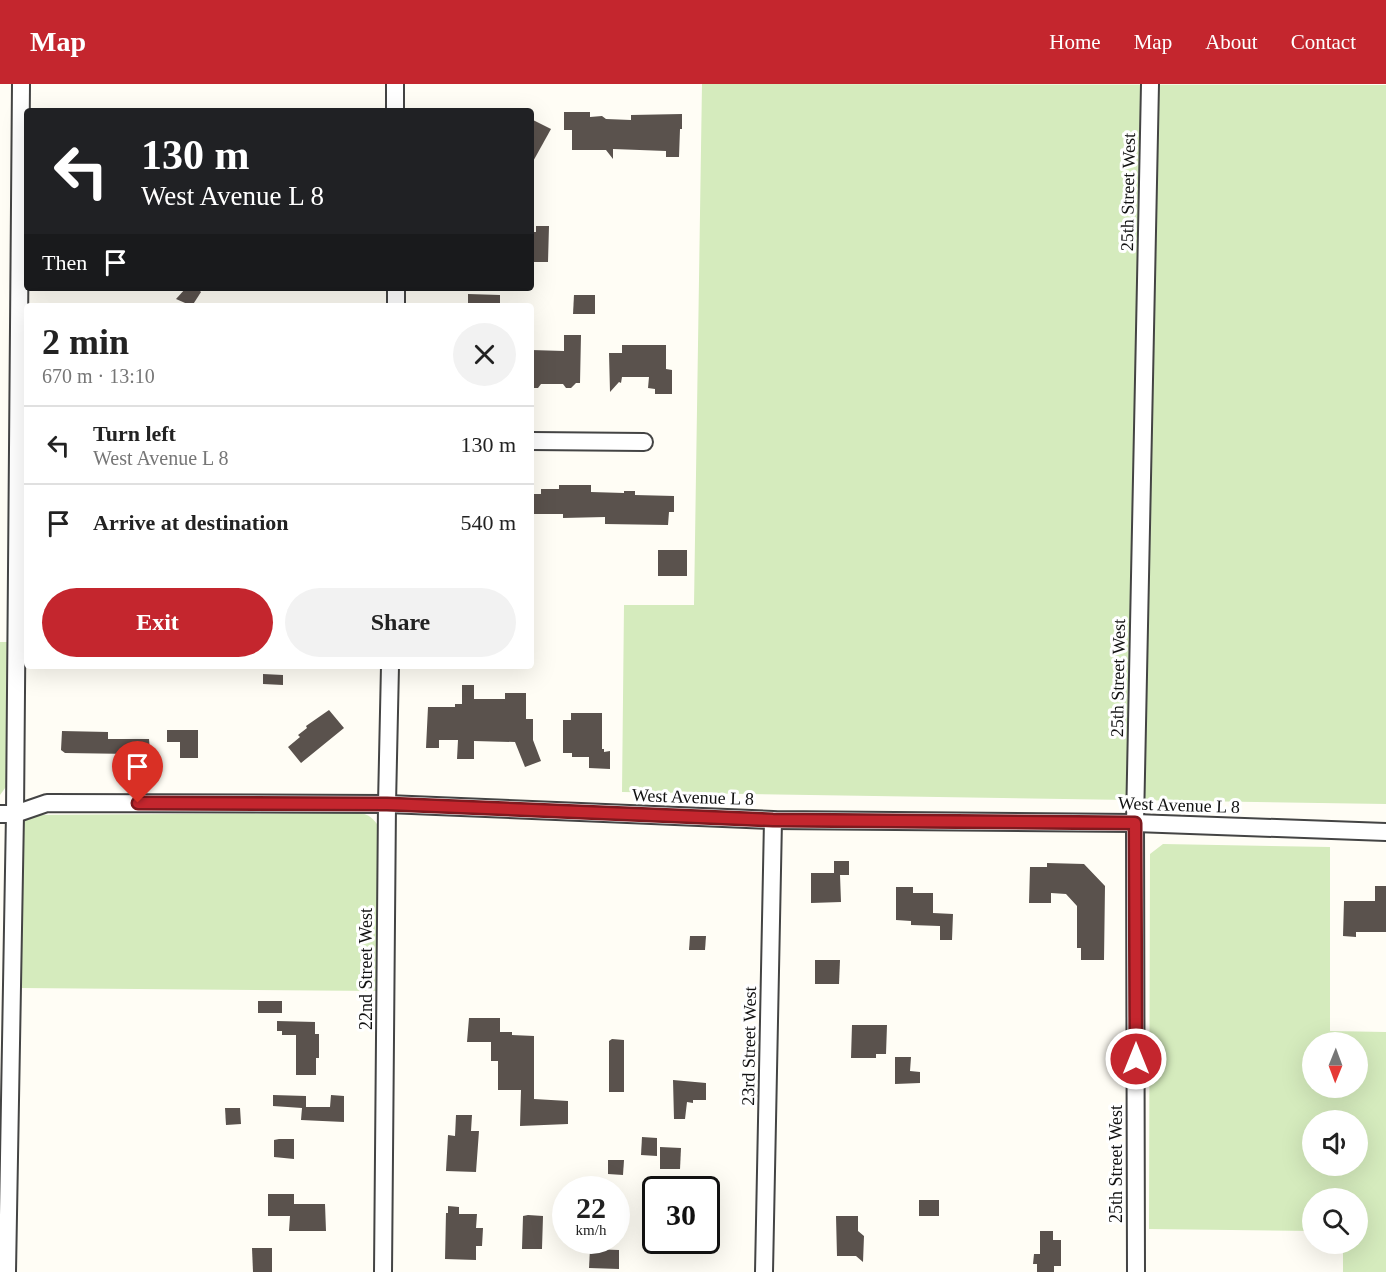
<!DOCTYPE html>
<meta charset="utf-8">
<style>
:root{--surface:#fff;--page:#f2f2f2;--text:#222;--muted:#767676;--line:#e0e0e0;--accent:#c4262e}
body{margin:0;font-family:Georgia,serif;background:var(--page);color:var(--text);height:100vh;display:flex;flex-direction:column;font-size:22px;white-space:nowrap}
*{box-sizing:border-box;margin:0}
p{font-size:20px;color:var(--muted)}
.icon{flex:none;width:33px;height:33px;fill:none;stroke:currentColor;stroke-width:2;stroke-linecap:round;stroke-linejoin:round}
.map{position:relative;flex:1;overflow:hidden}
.drawer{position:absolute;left:24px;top:219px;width:510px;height:366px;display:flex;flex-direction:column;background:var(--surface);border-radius:6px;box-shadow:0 6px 24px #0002}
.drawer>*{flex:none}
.top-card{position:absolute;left:24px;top:24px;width:510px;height:183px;border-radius:6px;box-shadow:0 6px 24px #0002;background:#202124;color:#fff;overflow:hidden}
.needle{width:39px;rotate:181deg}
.buttons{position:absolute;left:1302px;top:948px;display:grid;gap:12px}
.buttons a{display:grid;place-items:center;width:66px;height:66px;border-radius:50%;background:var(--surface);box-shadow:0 6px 24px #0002;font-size:30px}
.speed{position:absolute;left:552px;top:1092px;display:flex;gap:12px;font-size:30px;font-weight:700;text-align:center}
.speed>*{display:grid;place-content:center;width:78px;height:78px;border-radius:50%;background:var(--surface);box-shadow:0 6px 24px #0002;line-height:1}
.speed small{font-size:15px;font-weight:400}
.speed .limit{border:3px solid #111;border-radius:9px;background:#fff;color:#111}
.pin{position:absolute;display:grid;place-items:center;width:51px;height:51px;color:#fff;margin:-62px -26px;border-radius:50% 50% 50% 0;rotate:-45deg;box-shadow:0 0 6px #0007}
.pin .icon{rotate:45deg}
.me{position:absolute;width:66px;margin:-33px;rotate:0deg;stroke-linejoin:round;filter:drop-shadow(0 0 4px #0008)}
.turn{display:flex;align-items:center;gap:21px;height:126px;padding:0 18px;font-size:27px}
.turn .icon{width:78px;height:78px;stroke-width:2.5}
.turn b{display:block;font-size:42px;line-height:51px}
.then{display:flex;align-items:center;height:57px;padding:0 18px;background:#0003;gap:12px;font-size:22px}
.round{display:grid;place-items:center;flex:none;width:63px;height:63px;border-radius:32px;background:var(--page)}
.head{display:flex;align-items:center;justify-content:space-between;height:102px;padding:0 18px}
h1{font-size:36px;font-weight:700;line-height:45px}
.button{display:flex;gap:12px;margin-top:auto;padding:12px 18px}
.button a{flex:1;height:69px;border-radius:36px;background:var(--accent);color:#fff;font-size:24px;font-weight:700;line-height:69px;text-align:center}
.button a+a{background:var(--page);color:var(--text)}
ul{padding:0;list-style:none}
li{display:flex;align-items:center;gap:18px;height:78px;padding:0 18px;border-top:2px solid var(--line)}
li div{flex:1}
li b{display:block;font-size:22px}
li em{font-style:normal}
header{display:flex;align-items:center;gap:36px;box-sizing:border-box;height:84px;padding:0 30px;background:var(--accent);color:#fff}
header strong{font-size:28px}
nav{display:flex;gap:33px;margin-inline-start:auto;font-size:21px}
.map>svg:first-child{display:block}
.green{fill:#d5ebbd;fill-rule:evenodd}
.building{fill:#5a524d}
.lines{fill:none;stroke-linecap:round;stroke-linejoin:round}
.minor-casing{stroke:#444;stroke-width:20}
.minor{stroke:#fff;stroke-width:16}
.route-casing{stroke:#7f191e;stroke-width:15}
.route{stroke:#c4262e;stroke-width:10}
.labels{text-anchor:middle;stroke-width:6;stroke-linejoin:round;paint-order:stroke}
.street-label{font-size:18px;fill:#111;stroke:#fff}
</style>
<header>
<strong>Map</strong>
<nav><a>Home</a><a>Map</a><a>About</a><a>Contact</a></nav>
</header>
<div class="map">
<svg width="1386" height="1188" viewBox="0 0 1386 1188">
<rect width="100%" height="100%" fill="#fffdf5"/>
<g class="green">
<path d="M702,0L1386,1V720L622,708L624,521H694Z"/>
<path d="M0,558H10L8,700L0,711Z"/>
<path d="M358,729C369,730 373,734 379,743L378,907L21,904L22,745L25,736L31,731Z"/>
<path d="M1163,760L1330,763V947L1386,948V1188H1343V1160H1358V1114H1312V1147L1149,1145L1150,770ZM1358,958V1004H1312V958ZM1358,1036V1082H1312V1036Z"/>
</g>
<g class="building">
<path d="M564,28H590V33L602,32L606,35L631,36V31L682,30V45H680L679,73H666V67L613,65V75L606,66H572V46H564Z"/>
<path d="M531,35L551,45L531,81Z"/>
<path d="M536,142H549L548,178H531V148H536Z"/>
<path d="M186,204H197L201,208L192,222L176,215Z"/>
<path d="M468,210L500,211V222H468Z"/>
<path d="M574,211H595V230H573Z"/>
<path d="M564,251H581L580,299H576L571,304H566L563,300H541L538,304H531V266L564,267Z"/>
<path d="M622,261H666V285L672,286V310H655V305L648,304L649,293H622L621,299L619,298L610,308L609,269H622Z"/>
<path d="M559,401H591V408L624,409V407H635V411L674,412V428H669L668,441L605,440V433L563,434V430H531V410H541V405H559Z"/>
<rect x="658" y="466" width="29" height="26"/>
<path d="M263,590L283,591V601L263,600Z"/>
<path d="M462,601H474V615H505V609H526V635H533V656L541,677L525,683L515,658L474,657V675H457L458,656H439V664H426L428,623H455V620H462Z"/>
<path d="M329,626L344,644L301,679L288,663L300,653L298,651L307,644L306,642Z"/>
<path d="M571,629H602V665H604V668L610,667V685L589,684V673H572V669H563V636H571Z"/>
<path d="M167,646H198V674H180V658H167Z"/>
<path d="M62,647L108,648V655H149L150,667H132V670L65,669L61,666Z"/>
<path d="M834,777H849V791H840L841,818L811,819V789H834Z"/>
<path d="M1047,779L1084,780L1105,802L1104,876H1081V864H1077V822L1066,810L1051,809V819H1029L1030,783H1047Z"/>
<path d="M1375,802H1386V848H1356V853L1343,852L1344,817H1375Z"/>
<path d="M896,803H913V809H933V829L953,830L952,856H940V842L911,841V837L896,836Z"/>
<path d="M690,852H706L705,866H689Z"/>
<path d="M815,876H840L839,900H815Z"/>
<rect x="258" y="917" width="24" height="12"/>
<path d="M469,934H500V948H512V951L534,952V1015L568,1017V1040L520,1042L521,1006H498V977H491V958H467Z"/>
<path d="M277,937L315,938V950H319V974H316V991H296V951H282V947H277Z"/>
<path d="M852,941H887L886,970H876V974H851Z"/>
<path d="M612,955L624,956V1008H609V957Z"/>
<path d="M895,973H911L910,987L920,988V999L895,1000Z"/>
<path d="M673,996L706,999V1016H693V1019L687,1018L685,1035H674Z"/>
<path d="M273,1011L306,1012V1023H330L331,1011L344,1012V1038L301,1036L302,1024L273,1022Z"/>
<path d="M225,1024H240L241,1040L226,1041Z"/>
<path d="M456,1031H472L471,1047H479L476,1088L446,1087L448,1051L455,1052Z"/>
<path d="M642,1053L657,1054V1072L641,1071Z"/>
<path d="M279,1055H294V1075L274,1073V1056Z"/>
<path d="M660,1063L681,1064L680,1085H660Z"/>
<path d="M608,1076H624L623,1091L608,1090Z"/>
<path d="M268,1110H294V1120H325L326,1147H289L290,1132H268Z"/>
<rect x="919" y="1116" width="20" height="16"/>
<path d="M448,1122L459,1123V1130H477L476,1144H483L482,1162H476V1176L445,1175L446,1129H448Z"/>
<path d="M528,1131L543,1132L542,1165H522L523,1132Z"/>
<path d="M836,1132H858V1147L864,1152L863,1178L856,1172H837Z"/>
<path d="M1040,1147H1053V1156H1061V1182H1054V1188H1037V1180H1033L1034,1170H1040Z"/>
<path d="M252,1164H272V1188H253Z"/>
<path d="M590,1165L619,1166V1185L589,1184Z"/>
</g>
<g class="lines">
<defs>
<g id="minor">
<path d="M395,0V27"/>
<path d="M396,204V222"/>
<path d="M531,357L644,358"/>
<path d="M0,730H15L47,719L387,720L773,736L1135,739L1386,748"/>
<path d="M7,1188L15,730L21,0"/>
<path d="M383,1188L387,720L390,582"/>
<path d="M764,1188L773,736"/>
<path d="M1136,1188L1135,739L1150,0"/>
</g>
</defs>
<use href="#minor" class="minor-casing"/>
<use href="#minor" class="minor"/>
</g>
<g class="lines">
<defs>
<path id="route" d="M138,719L387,720L773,736L1135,739L1136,975"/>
</defs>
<use href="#route" class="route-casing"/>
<use href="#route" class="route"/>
</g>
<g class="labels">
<g class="street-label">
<text transform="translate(1128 108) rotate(-89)" y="6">25th Street West</text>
<text transform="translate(1118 594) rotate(-89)" y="6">25th Street West</text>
<text transform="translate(693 713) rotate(2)" y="6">West Avenue L 8</text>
<text transform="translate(1179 721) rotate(2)" y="6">West Avenue L 8</text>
<text transform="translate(366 885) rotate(-90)" y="6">22nd Street West</text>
<text transform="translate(749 962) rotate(-89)" y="6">23rd Street West</text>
<text transform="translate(1116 1080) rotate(-90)" y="6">25th Street West</text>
</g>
</g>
</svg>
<div class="buttons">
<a><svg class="needle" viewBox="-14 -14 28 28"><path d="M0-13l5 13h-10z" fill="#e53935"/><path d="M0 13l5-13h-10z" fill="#767676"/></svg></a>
<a><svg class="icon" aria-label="sound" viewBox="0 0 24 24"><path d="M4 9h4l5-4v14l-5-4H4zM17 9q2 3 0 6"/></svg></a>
<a><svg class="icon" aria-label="search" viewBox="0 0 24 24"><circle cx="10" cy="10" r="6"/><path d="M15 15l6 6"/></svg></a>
</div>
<div class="speed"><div>22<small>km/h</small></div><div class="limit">30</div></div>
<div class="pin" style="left:138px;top:719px;background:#d93025"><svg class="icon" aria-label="arrive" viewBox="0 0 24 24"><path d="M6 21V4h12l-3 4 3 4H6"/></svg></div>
<svg class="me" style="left:1136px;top:975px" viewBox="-20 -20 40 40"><circle r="17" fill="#c4262e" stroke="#fff" stroke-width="3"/><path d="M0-11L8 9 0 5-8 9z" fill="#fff"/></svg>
<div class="top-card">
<div class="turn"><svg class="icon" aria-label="left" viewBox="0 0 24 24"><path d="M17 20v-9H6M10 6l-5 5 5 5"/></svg><div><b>130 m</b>West Avenue L 8</div></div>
<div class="then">Then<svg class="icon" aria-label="arrive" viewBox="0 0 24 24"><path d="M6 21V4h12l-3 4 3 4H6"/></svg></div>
</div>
<section class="drawer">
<div class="head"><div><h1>2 min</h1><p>670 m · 13:10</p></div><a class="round"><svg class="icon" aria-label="close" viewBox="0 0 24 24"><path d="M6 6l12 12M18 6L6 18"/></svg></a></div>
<ul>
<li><svg class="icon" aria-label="left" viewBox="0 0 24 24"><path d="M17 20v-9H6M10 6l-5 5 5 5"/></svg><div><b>Turn left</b><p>West Avenue L 8</p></div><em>130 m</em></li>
<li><svg class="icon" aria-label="arrive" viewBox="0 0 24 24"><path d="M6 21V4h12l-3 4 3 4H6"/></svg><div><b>Arrive at destination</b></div><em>540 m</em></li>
</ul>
<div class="button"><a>Exit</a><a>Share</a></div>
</section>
</div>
